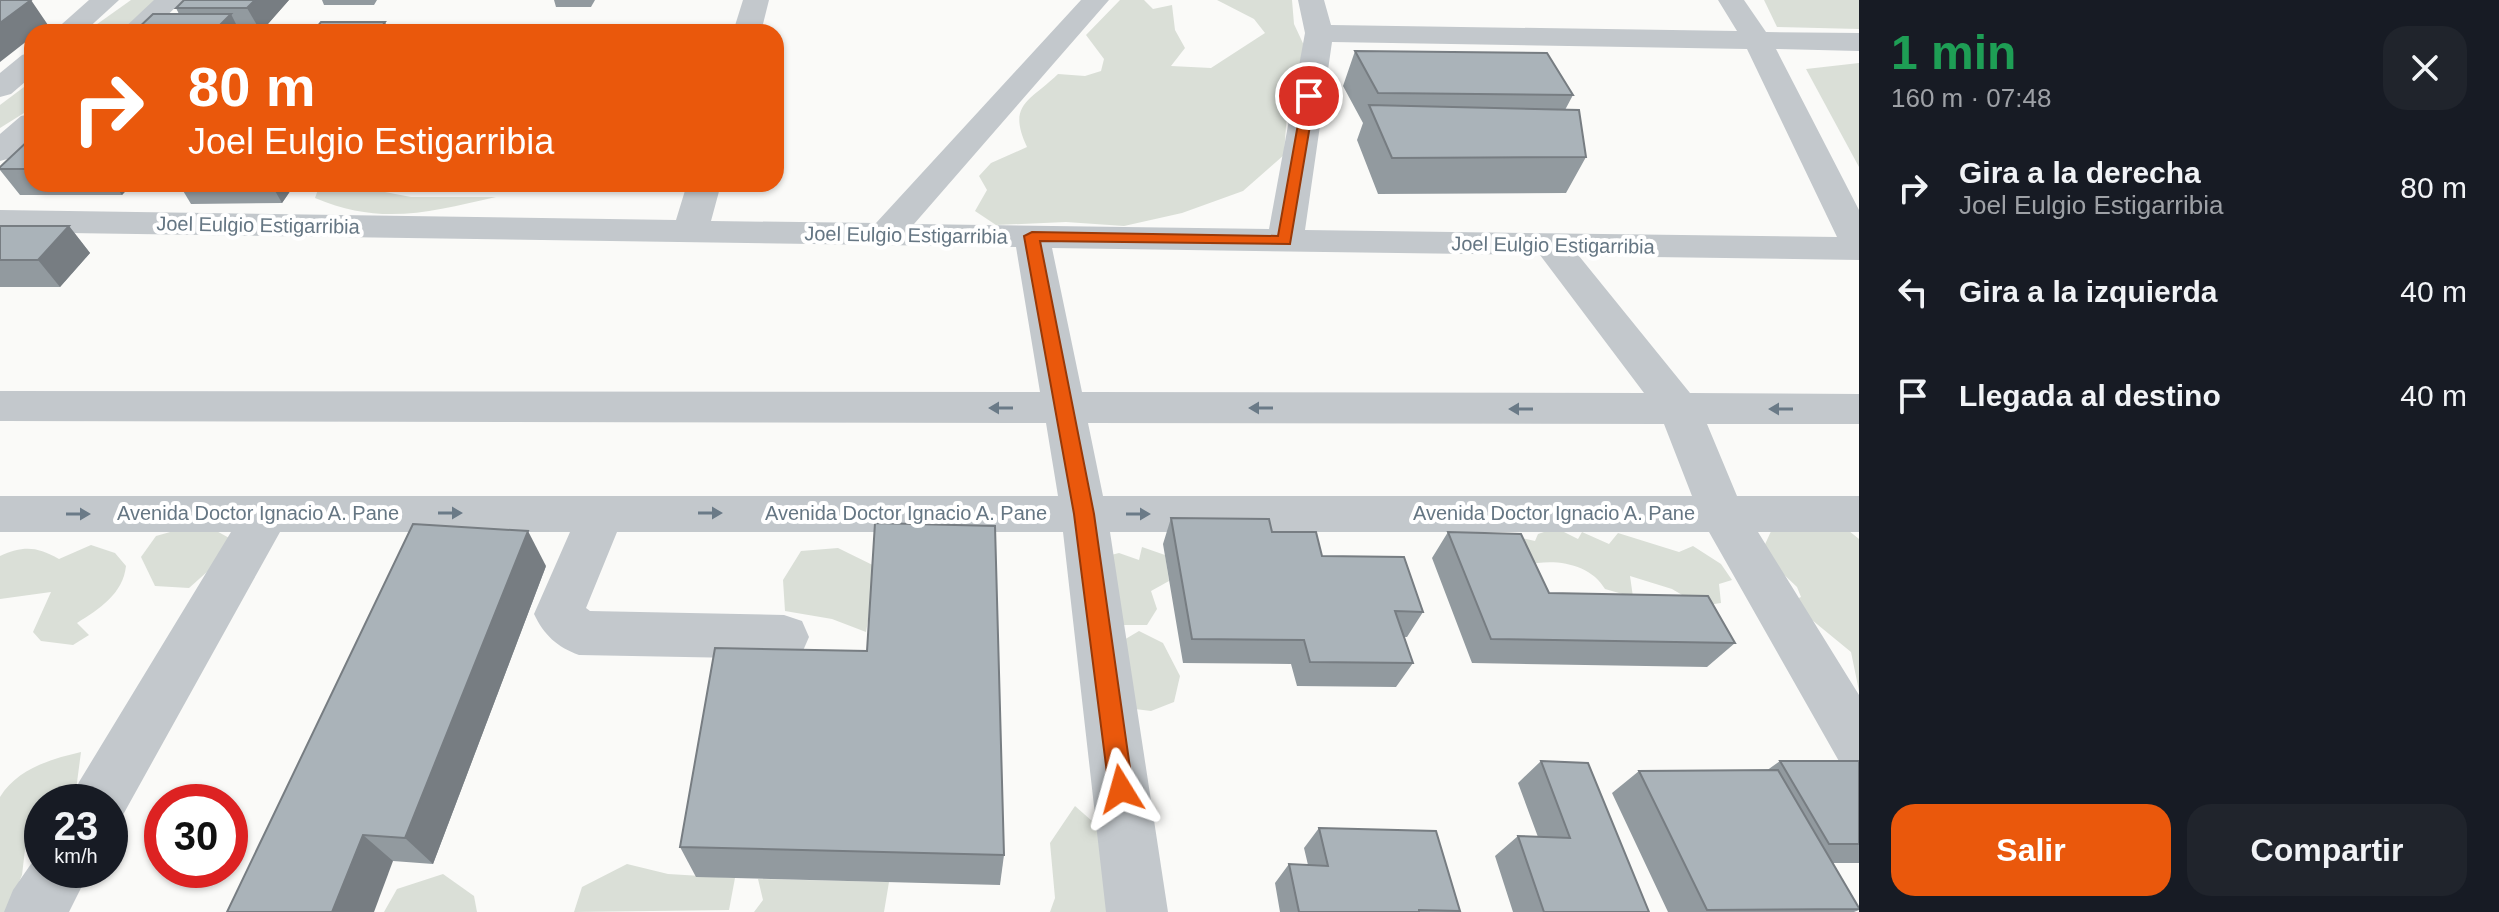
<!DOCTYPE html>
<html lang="es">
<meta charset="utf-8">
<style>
:root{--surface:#171b24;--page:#20242c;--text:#f1f3f6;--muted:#9ea1a6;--accent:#ea580c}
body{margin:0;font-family:Helvetica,sans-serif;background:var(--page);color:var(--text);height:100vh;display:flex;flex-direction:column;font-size:30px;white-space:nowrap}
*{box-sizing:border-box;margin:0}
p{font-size:26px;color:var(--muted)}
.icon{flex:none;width:44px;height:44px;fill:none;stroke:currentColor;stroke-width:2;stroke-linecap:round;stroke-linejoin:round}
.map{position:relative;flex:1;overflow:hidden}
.sheet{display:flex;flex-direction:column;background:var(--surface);width:640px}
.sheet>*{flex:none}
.banner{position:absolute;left:24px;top:24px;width:760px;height:168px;border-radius:24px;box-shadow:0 2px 6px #0004;background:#ea580c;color:#fff;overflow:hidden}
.speed{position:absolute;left:24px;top:784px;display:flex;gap:16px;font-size:40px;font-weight:700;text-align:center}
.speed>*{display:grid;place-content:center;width:104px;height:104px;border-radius:50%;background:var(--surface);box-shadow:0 2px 6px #0004;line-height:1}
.speed small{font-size:20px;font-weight:400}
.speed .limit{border:12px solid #d22;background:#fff;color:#111}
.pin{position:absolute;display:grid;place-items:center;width:68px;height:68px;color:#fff;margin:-34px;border:4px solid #fff;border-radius:50%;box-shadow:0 2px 8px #0007}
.me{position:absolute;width:88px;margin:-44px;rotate:352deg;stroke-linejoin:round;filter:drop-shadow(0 0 6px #0008)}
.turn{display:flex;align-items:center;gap:28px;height:168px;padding:0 32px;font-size:36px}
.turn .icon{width:104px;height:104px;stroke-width:2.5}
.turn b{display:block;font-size:56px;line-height:68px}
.round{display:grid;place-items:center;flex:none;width:84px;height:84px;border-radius:24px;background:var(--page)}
.summary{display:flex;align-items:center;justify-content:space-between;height:136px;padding:0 32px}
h1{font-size:48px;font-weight:700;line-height:60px;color:#1e9e55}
.action{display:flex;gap:16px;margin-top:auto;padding:16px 32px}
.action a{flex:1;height:92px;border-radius:24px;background:var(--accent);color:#fff;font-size:32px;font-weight:700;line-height:92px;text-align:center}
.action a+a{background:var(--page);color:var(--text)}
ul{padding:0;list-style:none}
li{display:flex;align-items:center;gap:24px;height:104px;padding:0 32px}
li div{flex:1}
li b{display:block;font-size:30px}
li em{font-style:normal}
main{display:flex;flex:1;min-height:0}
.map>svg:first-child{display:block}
.green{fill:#dadfd7}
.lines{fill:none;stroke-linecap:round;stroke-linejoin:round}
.minor{fill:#c3c8cc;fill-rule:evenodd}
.wall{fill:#929a9f}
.shaded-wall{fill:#777d82}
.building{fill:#aab3b9;stroke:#777d82;stroke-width:2}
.oneway{fill:#6a7a87}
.route{fill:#ea580c;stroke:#983908;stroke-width:2}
.labels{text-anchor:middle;stroke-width:8;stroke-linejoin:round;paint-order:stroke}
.street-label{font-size:20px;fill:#657683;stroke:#fff}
</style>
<main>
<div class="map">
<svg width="1859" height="912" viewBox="0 0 1859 912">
<rect width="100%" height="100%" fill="#fafaf8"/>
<g class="green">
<path d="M131,0H171L128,32H86Z"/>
<path d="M1120,0H1144L1153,9L1172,5L1175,30L1185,48L1171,66L1211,68L1265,33L1254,19L1217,0H1292L1294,24L1314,67L1287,112L1284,155L1243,191L1182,213L1124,226L1066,222L996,225L975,211L987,190L979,176L991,163L1027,147C1007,104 1029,102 1058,74L1085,76L1101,71L1104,59L1086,35Z"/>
<path d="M1764,0H1859V29L1777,27Z"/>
<path d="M1859,63V167L1806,69Z"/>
<path d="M32,81V108L0,128V105Z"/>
<path d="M320,184H360L359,187L411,197H496C430,212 381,226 315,198Z"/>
<path d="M1779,514H1828L1859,539V691L1851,652L1790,602L1801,597L1797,587L1761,553Z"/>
<path d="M202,523L231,539L217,563L189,588L155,586L141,557L156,536Z"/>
<path d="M1556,528L1578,539L1582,532L1609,544L1618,533L1679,552L1693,546L1721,564L1732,580L1719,584L1721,603L1701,606L1672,589L1630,576L1633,597L1605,589C1590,563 1554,558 1526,565L1508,535L1535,541L1538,534Z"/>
<path d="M91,545L115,553L126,566C123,594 99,609 77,623L89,635L73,645L41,641L33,632L51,592L0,599V556C23,546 36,546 59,559Z"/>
<path d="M1142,547L1165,555L1169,581L1151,591L1157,609L1147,625H1122L1099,558L1119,553L1139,560Z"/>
<path d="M838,548L893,575L870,609L866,632L832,619L785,611L783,580L801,551Z"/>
<path d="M1139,631L1163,643L1180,676L1174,702L1151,711L1127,708L1112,647Z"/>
<path d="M81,752L76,790L64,802H42V825L26,841L22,875L6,912H0V797C17,769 51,759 81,752Z"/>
<path d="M1075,806L1118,844L1127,912H1050L1055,898L1050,843Z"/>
<path d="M627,864L668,874L735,878L729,910L574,912L582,887Z"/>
<path d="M443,874L474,896L477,912H384L397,889Z"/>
<path d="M758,879L889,882L884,912H754L763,900Z"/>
</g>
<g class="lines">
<g class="minor">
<path d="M89,0H119L84,32H53Z"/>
<path d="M154,0H183L150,32H120Z"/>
<path d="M743,0H769L761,32H733Z"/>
<path d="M1081,0H1109L914,224L1269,229L1305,33L1298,0H1324L1331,25L1737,31L1718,0H1744L1766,32L1859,33V51L1776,49L1859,210V260L1579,256L1690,393L1859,394V424H1707L1737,496H1859V532H1758L1859,695V771L1840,763L1709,532H1110L1168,912H1106L1063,532H617L586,608L590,611L784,615L802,621L809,637L802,653L784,659L579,655C557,647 544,635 534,614L570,532H280L119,822L110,825V802H70L79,782L231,532H0V496H1058L1046,423L0,421V391L1040,392L1016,247L0,232V210L676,220L687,184H721L711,221L876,223ZM1332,42L1747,49L1837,237L1305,230ZM1052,248L1540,255L1644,393L1082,392ZM1088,423L1664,424L1692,496H1103Z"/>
<path d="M32,52V76L11,94L0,97V73L22,55Z"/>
<path d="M32,114V140L11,158L0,161V134L21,116Z"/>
<path d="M42,848V870H90L69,912H4L13,890Z"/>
</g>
</g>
<g class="wall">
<path d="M289,0L265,27H294L297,32H134L179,14L176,8Z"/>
<path d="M322,0H377L374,5H324Z"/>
<path d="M554,0H595L591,7H556Z"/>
<path d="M1355,51L1573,95L1565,110L1586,157L1566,193L1378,194L1357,140L1363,123L1343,86Z"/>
<path d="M32,137V184H132L122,195H20L0,170V167Z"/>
<path d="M187,184H295L282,203L191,204L182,189Z"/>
<path d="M0,226H69L90,253L60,287H0Z"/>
<path d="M1171,518L1272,532L1423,612L1407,637H1404L1413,663L1396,687L1297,686L1291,664L1183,663L1163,544Z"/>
<path d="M1448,532L1549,593L1735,643L1707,667L1472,663L1432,558Z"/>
<path d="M546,566L433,864L393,861L227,912Z"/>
<path d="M1541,761L1649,912H1513L1495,856L1518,836L1538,837L1518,783Z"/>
<path d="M1780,761H1859V863H1833L1859,910L1854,912H1668L1612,793L1639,771H1766Z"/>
<path d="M1319,828L1460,911L1459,912H1280L1275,883L1289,864L1308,865L1304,848Z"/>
<path d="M680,847L1004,855L1000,885L696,877Z"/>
</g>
<g class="shaded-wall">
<path d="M31,0L48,25L38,32H32V37L0,62V23Z"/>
<path d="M255,0H289L261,32L247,8Z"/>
<path d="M231,14L240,32H213Z"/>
<path d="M385,22L389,32H378Z"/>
<path d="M114,184H132L122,195Z"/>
<path d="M277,184H295L282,203L274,189Z"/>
<path d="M69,226L90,253L60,287L38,260Z"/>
<path d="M528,531L546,566L433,864L405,838Z"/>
<path d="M363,835L393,861L374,912H332Z"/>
</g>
<g class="building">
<path d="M0,0H31L0,23Z"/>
<path d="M184,0H255L247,8H176Z"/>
<path d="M153,14H231L213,32H134Z"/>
<path d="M321,22H385L378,32H313Z"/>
<path d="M249,27H294L290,32H244Z"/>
<path d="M1355,51L1547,53L1573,95L1378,93Z"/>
<path d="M1369,105L1579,110L1586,157L1392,158Z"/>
<path d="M32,137V169H0V167Z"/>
<path d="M187,184H277L274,189H182Z"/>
<path d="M0,226H69L38,260H0Z"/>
<path d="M1171,518L1269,519L1272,532H1316L1322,556L1404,557L1423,612L1395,611L1413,663L1310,662L1304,640L1192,639Z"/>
<path d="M875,523L995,526L1004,855L680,847L715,648L867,651Z"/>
<path d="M413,524L528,531L405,838L363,835L332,912H227Z"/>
<path d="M1448,532L1521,534L1549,593L1708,596L1735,643L1491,639Z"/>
<path d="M1541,761L1588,763L1649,912H1544L1518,836L1570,838Z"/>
<path d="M1780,761H1859V844H1829Z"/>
<path d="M1778,770L1859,908V909L1707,910L1639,771Z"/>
<path d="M1319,828L1436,831L1460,911L1419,910V912H1299L1289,864L1328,866Z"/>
</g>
<defs><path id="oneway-solid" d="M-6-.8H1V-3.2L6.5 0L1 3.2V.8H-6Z" transform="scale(2)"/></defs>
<g class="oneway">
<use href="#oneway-solid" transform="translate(1001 408) rotate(-180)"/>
<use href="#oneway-solid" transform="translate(1261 408) rotate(-180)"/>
<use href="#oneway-solid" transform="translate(1521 409) rotate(-180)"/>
<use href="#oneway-solid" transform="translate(1781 409) rotate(-180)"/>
<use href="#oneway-solid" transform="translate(450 513)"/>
<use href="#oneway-solid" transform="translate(710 513)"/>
<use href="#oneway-solid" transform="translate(78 514)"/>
<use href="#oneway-solid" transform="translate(1138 514)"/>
</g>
<path class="route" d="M1309,92L1315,96L1290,244L1040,241L1094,514L1133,789L1129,797L1121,801L1113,797L1109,789L1074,514L1024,236L1032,232L1278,236L1303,96Z"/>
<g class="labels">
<g class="street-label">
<text transform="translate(258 225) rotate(1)" y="7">Joel Eulgio Estigarribia</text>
<text transform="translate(906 235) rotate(1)" y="7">Joel Eulgio Estigarribia</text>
<text transform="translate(1553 245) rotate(1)" y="7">Joel Eulgio Estigarribia</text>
<text x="258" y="520">Avenida Doctor Ignacio A. Pane</text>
<text x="906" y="520">Avenida Doctor Ignacio A. Pane</text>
<text x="1554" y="520">Avenida Doctor Ignacio A. Pane</text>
</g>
</g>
</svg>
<div class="speed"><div>23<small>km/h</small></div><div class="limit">30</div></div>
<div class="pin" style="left:1309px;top:96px;background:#d93025"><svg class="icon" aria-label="arrive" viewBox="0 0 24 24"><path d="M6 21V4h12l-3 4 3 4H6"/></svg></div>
<svg class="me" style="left:1121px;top:789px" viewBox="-20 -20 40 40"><path d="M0-17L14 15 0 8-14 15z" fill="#ea580c" stroke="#fff" stroke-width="4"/></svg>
<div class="banner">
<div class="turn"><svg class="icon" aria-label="right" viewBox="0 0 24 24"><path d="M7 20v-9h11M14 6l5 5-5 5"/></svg><div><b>80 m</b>Joel Eulgio Estigarribia</div></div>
</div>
</div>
<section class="sheet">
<div class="summary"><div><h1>1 min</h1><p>160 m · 07:48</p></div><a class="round"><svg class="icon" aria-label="close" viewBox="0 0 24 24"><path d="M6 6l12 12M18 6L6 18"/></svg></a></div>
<ul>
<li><svg class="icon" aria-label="right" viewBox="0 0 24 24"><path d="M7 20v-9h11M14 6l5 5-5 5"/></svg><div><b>Gira a la derecha</b><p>Joel Eulgio Estigarribia</p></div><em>80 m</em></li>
<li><svg class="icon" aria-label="left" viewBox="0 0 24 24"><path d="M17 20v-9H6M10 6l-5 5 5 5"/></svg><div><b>Gira a la izquierda</b></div><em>40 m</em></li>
<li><svg class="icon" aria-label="arrive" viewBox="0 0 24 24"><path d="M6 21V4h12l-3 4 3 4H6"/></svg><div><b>Llegada al destino</b></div><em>40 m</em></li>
</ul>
<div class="action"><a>Salir</a><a>Compartir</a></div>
</section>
</main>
